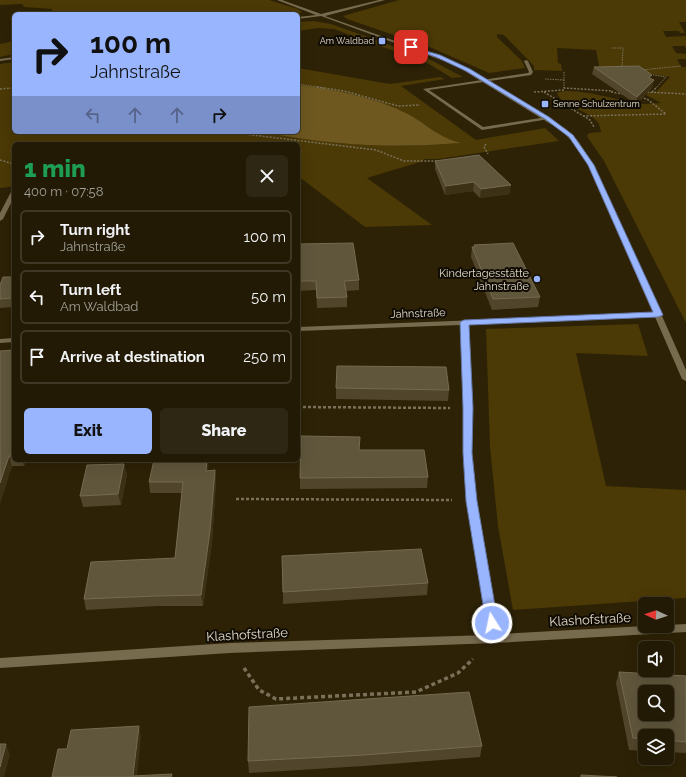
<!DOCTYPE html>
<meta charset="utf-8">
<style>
:root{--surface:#221a04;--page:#2e2713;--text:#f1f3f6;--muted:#a2a19a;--line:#3f3826;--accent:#99b5fd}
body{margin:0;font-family:Raleway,sans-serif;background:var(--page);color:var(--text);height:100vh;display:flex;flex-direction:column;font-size:15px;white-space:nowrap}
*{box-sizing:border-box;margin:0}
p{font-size:13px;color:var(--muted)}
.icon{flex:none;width:22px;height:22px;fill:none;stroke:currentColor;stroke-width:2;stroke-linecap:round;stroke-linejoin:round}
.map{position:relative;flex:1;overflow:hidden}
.side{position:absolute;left:12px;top:142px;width:288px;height:320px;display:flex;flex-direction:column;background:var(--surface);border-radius:6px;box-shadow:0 4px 16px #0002,0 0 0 1px var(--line)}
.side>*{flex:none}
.guide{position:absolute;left:12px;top:12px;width:288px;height:122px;border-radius:6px;box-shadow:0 4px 16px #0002,0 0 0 1px var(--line);background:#99b5fd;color:#111;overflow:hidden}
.needle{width:26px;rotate:273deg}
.controls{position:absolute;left:638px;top:597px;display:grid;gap:8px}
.controls a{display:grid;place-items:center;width:36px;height:36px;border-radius:6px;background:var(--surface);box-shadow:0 4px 16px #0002,0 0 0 1px var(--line);font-size:20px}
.pin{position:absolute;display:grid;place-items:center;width:34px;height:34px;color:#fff;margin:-17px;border-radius:8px;box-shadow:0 2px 6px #0006}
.me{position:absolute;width:44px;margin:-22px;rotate:350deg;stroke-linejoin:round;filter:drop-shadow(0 0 3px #0008)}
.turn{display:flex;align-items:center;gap:14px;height:84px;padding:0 12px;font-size:18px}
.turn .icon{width:52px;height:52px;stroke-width:2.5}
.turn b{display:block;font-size:28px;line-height:34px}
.lanes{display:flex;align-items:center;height:38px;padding:0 12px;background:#0003;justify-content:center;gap:20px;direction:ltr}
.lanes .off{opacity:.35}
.round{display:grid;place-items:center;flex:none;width:42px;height:42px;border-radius:6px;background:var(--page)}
.summary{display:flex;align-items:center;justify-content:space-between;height:68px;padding:0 12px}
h1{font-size:24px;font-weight:800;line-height:30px;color:#1e9e55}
.action{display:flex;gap:8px;margin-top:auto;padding:8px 12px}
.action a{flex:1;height:46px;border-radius:6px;background:var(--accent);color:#111;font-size:16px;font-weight:800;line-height:46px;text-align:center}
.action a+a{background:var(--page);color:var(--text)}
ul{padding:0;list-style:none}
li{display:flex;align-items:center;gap:12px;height:54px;margin:0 8px 6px;padding:0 4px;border:2px solid var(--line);border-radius:6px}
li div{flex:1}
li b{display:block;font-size:15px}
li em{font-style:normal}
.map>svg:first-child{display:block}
.green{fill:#4b3906}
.water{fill:#6e5820}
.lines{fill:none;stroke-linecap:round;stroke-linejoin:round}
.path-far3{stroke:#7a715a;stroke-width:1;stroke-dasharray:1.5 1;stroke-linecap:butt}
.path-far2{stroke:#7a715a;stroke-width:1.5;stroke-dasharray:2 1.5;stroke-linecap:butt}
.path-far1{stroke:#7a715a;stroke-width:2.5;stroke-dasharray:3 2;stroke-linecap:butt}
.path{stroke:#7a715a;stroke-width:3.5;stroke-dasharray:4 3;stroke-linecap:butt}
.lane{fill:#776b4e;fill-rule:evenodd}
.street{fill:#776b4e;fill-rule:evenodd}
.wall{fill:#51462b}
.shaded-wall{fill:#3c3115}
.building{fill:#60563c;stroke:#746b52;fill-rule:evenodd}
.route{fill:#99b5fd;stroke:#6376a4}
.poi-dot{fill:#99b5fd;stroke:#110c03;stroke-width:1.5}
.labels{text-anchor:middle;stroke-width:4;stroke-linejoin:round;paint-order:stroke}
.far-poi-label{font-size:9px;fill:#e1daca;stroke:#110c03;text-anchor:end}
.poi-label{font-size:11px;fill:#e1daca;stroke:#110c03;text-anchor:end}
.street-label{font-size:11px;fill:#e1daca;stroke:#110c03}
.near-street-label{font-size:13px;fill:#e1daca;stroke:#110c03}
</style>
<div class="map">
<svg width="686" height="777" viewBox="0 0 686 777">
<rect width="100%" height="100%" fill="#2d2206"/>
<g class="green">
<path d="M0,0H269L298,9L302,12L298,15L44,14L52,11V9L24,7L22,4L0,5Z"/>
<path d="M399,0H686V22H679L685,33H680L679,31H663L666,37L686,36V48L685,46H672L676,53L686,54V59H677L681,67H686V323L604,161L588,138L587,135L590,133L601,132L599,124C589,109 563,108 557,93C573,85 625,103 645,104C650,104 656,103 661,103L646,95L649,92H656L670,77L624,69H603L599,66L596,50L557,48L558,63L561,64L562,71L534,70V66L504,35L497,34V37L522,61L525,68L489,73L432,48L347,19L343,16Z"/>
<path d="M313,21L331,24L429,59L463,77L452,78L429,64L334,29L318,28L298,31V22Z"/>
<path d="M14,41V54L0,57V44Z"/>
<path d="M14,62V132H260L339,143L367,145L403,146L460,143L443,138L408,114L371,99L342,92L298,85V68L390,84L440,77L445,79L401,86L476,140L545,128L559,141L438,159H425L420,162L367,178L432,225L365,227L298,176V144H14V184L9,187L0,188V64Z"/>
<path d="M638,324L648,356L576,353L606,486L686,490V598L513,610L498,526L490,447L486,329Z"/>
</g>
<path class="water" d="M298,85C335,89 374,97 408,114C428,125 437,137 461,143C421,146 380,147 339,143C313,141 287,136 260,132H298Z"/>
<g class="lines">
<g class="path-far3">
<path d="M612,48H623L622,68"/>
<path d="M642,70L681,66"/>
<path d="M564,72V88"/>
<path d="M648,74L666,77L656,88"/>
<path d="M545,79L564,80"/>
<path d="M298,84L324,88"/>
</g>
<g class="path-far2">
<path d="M317,87L344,91L398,106L420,105"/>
<path d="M0,89L14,88"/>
<path d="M534,92L564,90V88L613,91"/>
<path d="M544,92L590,120L594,127"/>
<path d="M611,92L623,94"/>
<path d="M647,92L686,94"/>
<path d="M652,92L657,87"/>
<path d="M583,116L666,114L647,99L639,97"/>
<path d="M228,132L376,150L404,161H438"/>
<path d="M486,144L484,147L488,154"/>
<path d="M0,160L14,164"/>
</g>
<g class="path-far1">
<path d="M298,407L450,408"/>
<path d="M236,499L452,500"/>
</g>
<path class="path" d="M244,668L259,690L276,699L416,692L458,673L473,659"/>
<path class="lane" d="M526,60L528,61L533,72L531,75L429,90L483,127L547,117L549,118V119L482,130L423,89L528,73L529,72L524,61Z"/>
<g class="street">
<path d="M277,0H282L321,14L379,0H385L325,16L457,63L566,129L578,141L594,165L660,313L663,315L662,316L686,370V381L682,379L655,317L468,325L472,408V453L477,501L500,634L645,626H667V625L686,624V632L495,643L230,653L0,668V658L230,643L489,635L467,501L464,453V408L461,325L298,331V327L653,313L588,165L574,143L562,131L455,65L321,16L298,19V17L316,15Z"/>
<path d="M14,57V59L0,61V59Z"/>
<path d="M11,192H14V197L3,219L0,221V213Z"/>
<path d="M14,338V342L0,343V339Z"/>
</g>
</g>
<g class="wall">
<path d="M594,67L651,79L654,80L652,88L636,104L592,74Z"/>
<path d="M435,161L510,194L480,198L473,191L445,195L435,169Z"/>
<path d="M298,244L359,280V290L346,291L347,297V307L317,308L316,290L298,291Z"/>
<path d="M474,245L540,297L538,307L492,310L471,257L472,247H474Z"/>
<path d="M14,277V307L0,308V285Z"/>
<path d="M14,350V460H26L24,466H12L0,503V351Z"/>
<path d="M336,388L449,390L448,401L336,399Z"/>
<path d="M360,450L428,477L427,488L300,489V478Z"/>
<path d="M124,464L127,475L121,505L83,507L80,496Z"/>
<path d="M208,470H215L216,481L212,542L203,606H158L86,610L84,599L175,558L182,493H150L149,482Z"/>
<path d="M428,583L427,595L283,604V592Z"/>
<path d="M619,672L686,676V753L667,752V736H645V751L629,750L616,683Z"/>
<path d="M482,746L480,757L364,766L249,773L248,761Z"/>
</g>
<g class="shaded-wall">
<path d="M654,80L652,88L636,104L637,97Z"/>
<path d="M474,182L473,191L445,195L446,186Z"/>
<path d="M511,185L510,194L480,198L481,189Z"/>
<path d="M9,456L12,466L0,503V483Z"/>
<path d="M22,460H26L24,466Z"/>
<path d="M207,460H209L207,481L206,471Z"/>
<path d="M124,464L127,475L121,505L118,494Z"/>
<path d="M215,470L216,481L212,542L203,606L201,595Z"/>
<path d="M139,726L141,737L137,777H134Z"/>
<path d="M6,744L10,755L4,777H0V767Z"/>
</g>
<g class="building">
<path d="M639,66L652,75L649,78L654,80L637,97L594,67Z"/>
<path d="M479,155L511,185L481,189L474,182L446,186L435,161Z"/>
<path d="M353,243L359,280L344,281L347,297L317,298L316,281H298V244Z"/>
<path d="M513,243L540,297L493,299L472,247H475L474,245Z"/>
<path d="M3,277H14V298L0,299V285Z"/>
<path d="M14,350V456H9L0,483V351Z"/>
<path d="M337,366L446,367L449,390L336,388Z"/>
<path d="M301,436L360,437L359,450H424L428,477L300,478Z"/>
<path d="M154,460H207L206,471L215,470L210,531L201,595L156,596L84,599L91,562L175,558L183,482H149Z"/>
<path d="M124,464L118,494L80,496L87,465Z"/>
<path d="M421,549L428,583L283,592L282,556Z"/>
<path d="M619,672L686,676V742L667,740V736H645V739L633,738ZM645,692H667V714H645Z"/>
<path d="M469,692L482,746L364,755L248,761L249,707Z"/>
<path d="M139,726L133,776L172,774L171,777H52L58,749H67L71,730Z"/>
<path d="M0,744H6L0,767Z"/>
<path d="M581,775L617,777H581Z"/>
</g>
<path class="route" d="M409,46L440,55L470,69L549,117L573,135L594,165L663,315L658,317L469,325L473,408L472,453L477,501L498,623L497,627L492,628L488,627L486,623L466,501L463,453V408L460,322L464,320L653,312L588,165L569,137L545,119L466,71L436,57L409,48Z"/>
<g class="poi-dot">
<rect x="378" y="37" width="8" height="8" rx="2"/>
<rect x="541" y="100" width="8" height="8" rx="2"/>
<circle cx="537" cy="279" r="4"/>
</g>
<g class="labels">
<g class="far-poi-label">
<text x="374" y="44">Am Waldbad</text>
<text x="553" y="107" text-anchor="start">Senne Schulzentrum</text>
</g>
<g class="poi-label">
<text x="529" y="277">Kindertagesstätte<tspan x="529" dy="13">Jahnstraße</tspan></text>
</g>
<g class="street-label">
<text transform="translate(418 313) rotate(-2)" y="4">Jahnstraße</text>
</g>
<g class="near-street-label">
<text transform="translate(590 619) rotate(-3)" y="5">Klashofstraße</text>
<text transform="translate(247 634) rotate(-3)" y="5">Klashofstraße</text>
</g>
</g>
</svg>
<div class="controls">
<a><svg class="needle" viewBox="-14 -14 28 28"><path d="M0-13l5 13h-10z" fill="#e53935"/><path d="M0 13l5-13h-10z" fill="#a2a19a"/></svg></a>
<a><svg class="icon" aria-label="sound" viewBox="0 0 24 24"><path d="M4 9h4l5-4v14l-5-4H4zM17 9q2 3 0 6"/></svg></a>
<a><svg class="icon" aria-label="search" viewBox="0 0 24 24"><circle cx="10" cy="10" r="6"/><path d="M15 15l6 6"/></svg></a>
<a><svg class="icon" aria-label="layers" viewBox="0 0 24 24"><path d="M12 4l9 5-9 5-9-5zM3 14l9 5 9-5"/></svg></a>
</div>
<div class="pin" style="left:411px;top:47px;background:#d93025"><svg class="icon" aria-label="arrive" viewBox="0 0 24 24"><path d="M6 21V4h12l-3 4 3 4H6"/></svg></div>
<svg class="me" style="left:492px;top:623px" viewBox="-20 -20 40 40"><circle r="17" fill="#99b5fd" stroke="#fff" stroke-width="3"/><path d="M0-11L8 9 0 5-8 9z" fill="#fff"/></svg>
<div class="guide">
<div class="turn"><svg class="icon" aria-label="right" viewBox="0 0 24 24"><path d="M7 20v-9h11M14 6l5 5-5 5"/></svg><div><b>100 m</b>Jahnstraße</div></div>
<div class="lanes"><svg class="icon off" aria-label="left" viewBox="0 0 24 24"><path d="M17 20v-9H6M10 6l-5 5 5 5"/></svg><svg class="icon off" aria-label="ahead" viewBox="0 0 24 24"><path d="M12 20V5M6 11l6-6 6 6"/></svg><svg class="icon off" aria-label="ahead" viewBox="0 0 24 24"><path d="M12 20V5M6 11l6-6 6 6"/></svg><svg class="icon" aria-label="right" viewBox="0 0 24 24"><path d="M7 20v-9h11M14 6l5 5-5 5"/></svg></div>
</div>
<section class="side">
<div class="summary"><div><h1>1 min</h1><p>400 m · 07:58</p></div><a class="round"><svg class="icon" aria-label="close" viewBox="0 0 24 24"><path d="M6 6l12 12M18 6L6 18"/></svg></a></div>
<ul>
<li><svg class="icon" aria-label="right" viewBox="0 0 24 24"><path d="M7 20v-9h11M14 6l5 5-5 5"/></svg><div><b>Turn right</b><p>Jahnstraße</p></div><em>100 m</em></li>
<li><svg class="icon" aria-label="left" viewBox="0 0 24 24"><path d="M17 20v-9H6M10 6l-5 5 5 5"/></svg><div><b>Turn left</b><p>Am Waldbad</p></div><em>50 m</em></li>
<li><svg class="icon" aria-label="arrive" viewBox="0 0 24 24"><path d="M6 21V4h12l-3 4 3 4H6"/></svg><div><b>Arrive at destination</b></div><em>250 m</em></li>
</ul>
<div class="action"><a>Exit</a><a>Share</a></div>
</section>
</div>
